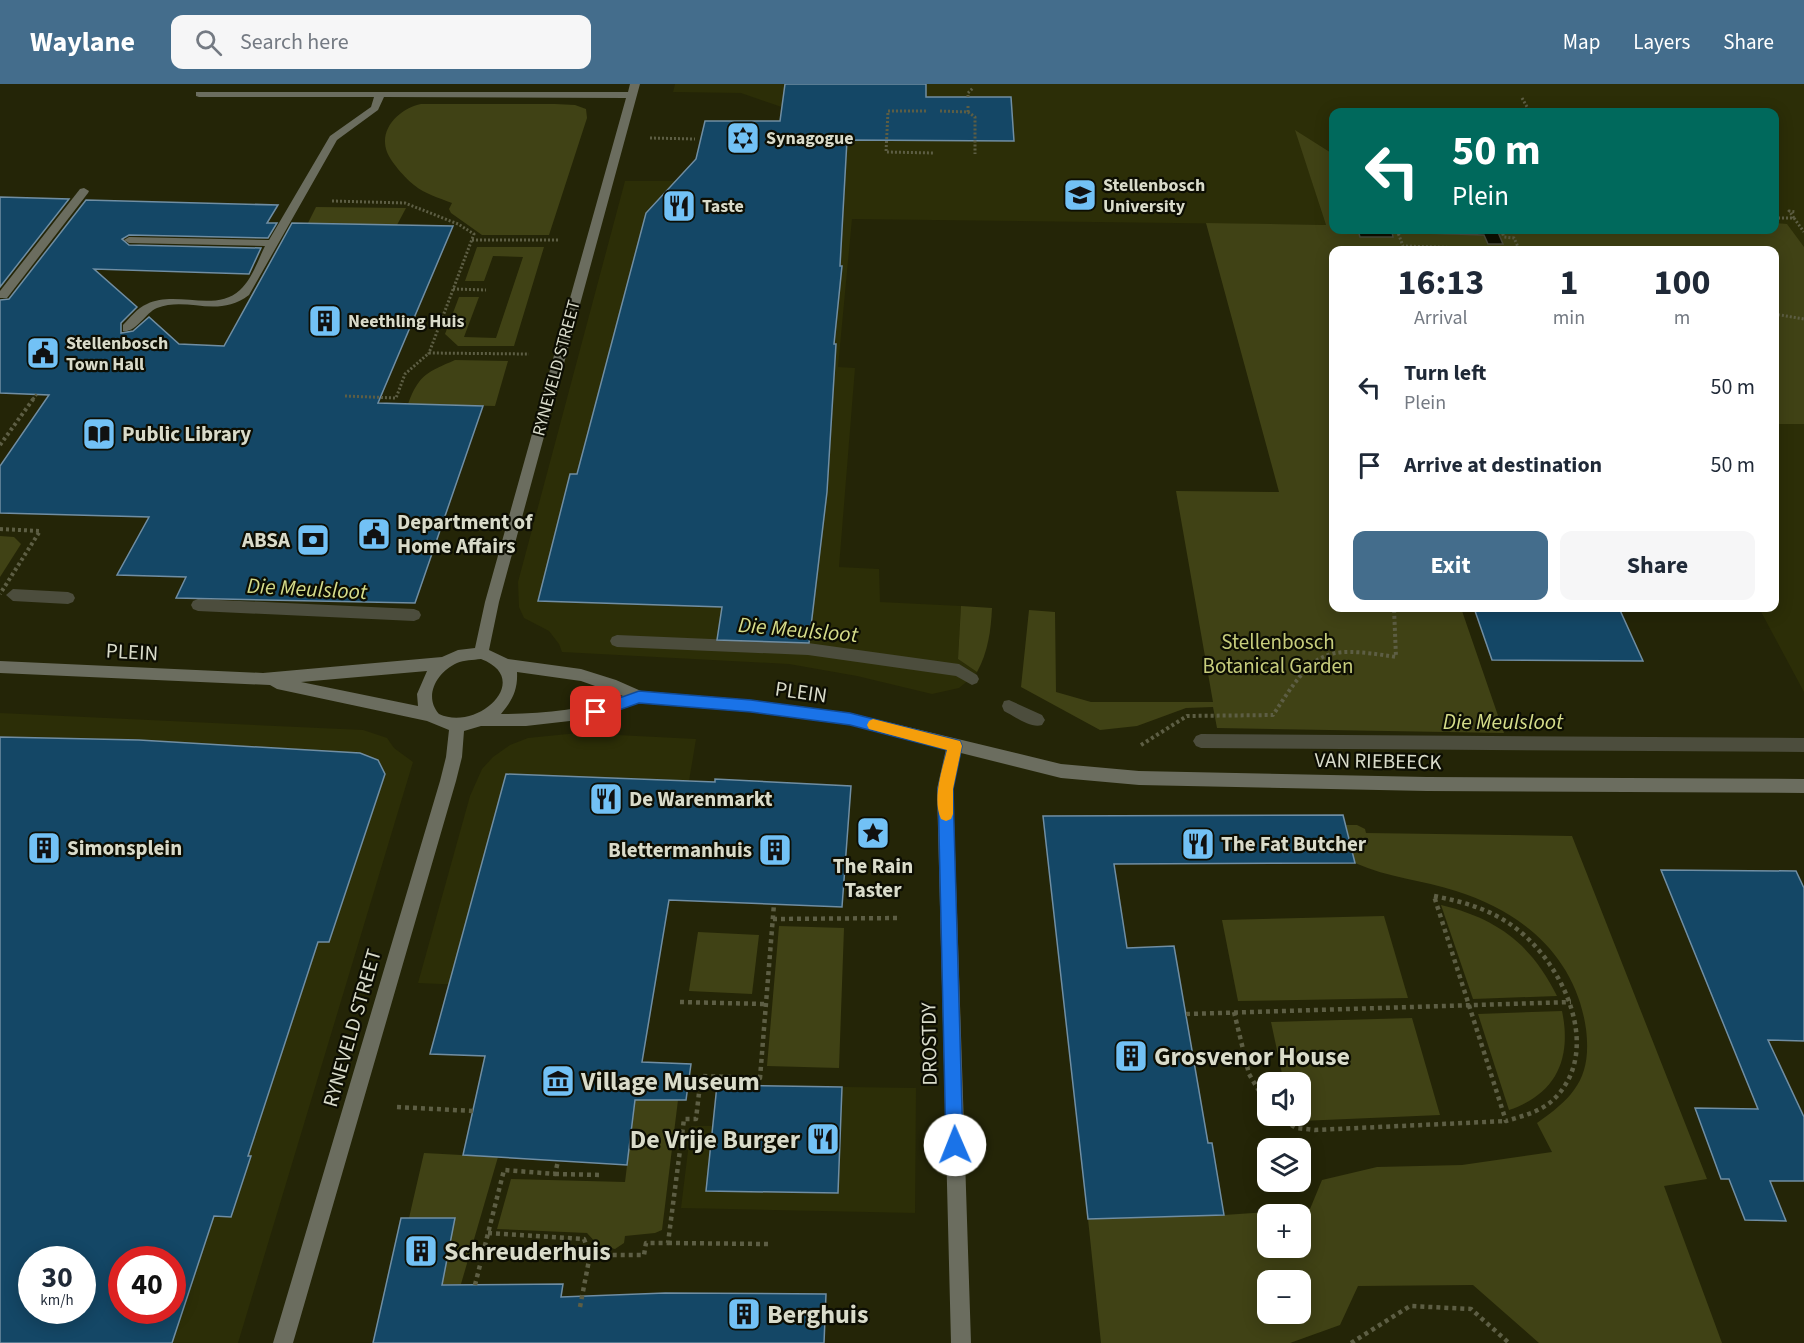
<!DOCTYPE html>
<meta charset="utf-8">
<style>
:root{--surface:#fff;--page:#f6f6f7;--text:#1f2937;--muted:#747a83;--accent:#446d8c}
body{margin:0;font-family:"Source Sans 3",sans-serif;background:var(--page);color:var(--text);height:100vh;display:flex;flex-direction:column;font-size:22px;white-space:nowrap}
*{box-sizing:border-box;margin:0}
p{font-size:20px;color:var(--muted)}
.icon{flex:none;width:33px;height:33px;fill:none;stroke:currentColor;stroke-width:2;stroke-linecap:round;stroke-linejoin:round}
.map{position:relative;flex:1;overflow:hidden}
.details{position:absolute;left:1329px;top:162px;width:450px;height:366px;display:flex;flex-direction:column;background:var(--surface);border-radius:12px;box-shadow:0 3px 15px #0003}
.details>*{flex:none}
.guide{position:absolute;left:1329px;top:24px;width:450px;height:126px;border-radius:12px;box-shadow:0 3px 15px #0003;background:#00695c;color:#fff;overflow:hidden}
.controls{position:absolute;left:1257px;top:988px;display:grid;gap:12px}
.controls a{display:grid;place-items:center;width:54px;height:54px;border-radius:12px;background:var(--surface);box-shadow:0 3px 15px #0003;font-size:30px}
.speed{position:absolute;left:18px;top:1162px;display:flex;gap:12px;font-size:30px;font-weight:700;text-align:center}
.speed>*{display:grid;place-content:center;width:78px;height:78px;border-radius:50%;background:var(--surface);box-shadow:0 3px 15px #0003;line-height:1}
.speed small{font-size:15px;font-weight:400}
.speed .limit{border:9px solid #d22;background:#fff;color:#111}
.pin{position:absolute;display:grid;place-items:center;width:51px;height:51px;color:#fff;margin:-26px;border-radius:12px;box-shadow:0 3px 9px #0006}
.me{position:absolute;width:66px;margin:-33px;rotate:359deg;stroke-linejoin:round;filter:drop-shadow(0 0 4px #0008)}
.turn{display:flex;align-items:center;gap:21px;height:126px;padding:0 24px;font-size:27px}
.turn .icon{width:78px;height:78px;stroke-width:2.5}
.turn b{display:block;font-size:42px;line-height:51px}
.eta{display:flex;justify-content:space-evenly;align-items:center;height:102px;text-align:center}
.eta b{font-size:36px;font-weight:700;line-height:42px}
.cta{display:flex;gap:12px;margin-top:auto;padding:12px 24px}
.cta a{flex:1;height:69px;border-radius:12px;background:var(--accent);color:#fff;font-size:24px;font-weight:700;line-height:69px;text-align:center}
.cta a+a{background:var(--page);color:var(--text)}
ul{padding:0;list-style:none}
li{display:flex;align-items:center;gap:18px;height:78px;padding:0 24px}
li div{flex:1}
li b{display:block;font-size:22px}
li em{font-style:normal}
header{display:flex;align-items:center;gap:36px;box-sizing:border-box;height:84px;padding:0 30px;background:var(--accent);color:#fff}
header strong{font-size:28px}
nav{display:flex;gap:33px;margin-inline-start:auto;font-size:21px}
.search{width:420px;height:54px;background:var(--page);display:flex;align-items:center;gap:15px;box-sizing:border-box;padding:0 21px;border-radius:12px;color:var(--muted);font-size:22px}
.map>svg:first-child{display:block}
.built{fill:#2c2e07;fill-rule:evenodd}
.green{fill:#404215;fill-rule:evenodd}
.water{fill:#0f1000;stroke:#4c4d3d;stroke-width:1.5}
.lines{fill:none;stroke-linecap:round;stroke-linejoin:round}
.stream{fill:#4c4d3d;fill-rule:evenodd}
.building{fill:#144766;stroke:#708ea3;stroke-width:1.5;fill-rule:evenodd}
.path-far2{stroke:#5d5e44;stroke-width:3;stroke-dasharray:2 2;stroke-linecap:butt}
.path-far1{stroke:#5d5e44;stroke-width:4;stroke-dasharray:3 3;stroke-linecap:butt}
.path{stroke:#5d5e44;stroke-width:4.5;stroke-dasharray:4 4;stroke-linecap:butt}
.minor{fill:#6b6d5f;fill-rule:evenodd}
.route{fill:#1a73e8;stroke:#114b97;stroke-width:1.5}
.slow{fill:#f59e0b}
.labels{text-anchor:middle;stroke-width:4.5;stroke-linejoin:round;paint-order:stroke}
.far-poi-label{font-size:18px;font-weight:bold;fill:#d9dbca;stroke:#0d0e03;text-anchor:start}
.far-street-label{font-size:18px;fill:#d9dbca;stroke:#0d0e03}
.poi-label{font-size:21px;font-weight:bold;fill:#d9dbca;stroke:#0d0e03;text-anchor:start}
.park-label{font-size:21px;fill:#c7cd7c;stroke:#0d0e03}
.street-label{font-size:21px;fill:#d9dbca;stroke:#0d0e03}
.water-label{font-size:22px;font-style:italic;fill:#d5dc8a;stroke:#0d0e03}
.near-poi-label{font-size:26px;font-weight:bold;fill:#d9dbca;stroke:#0d0e03;text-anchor:start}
</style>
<header>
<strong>Waylane</strong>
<div class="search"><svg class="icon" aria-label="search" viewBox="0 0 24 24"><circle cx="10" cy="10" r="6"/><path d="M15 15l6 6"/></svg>Search here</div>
<nav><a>Map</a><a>Layers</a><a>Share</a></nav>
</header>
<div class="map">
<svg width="1804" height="1259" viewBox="0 0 1804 1259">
<rect width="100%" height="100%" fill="#242507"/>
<g class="built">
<path d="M675,0H1804V186L1774,166V28H1334L1333,70L1296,47L1326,141L852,135L838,283L855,284L839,483L879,485L880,518L961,522L958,575L977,588L975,591L959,604L932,610L857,592L789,580L562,568L559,560L549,547L524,534L519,523L518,498L625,97H675L796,28L741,9L673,8Z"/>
<path d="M1775,340H1804V608L1759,524H1774Z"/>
<path d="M0,629L363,646L387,654L394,664L413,678L238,1259H0ZM32,1176H82V1227H32ZM122,1176H172V1227H122Z"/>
<path d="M578,649L696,655L654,909L418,899L470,712L482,685L493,673L510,661L528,654Z"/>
<path d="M717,1001L916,1004L915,1129L681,1124L691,1042H713Z"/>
</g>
<g class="green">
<path d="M421,20H555L575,21L586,25L587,34L549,151H482L451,129L449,125L452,119C439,114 425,110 414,101C405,94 391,78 387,68C378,44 401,24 421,20Z"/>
<path d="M1295,46L1333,70L1334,146H1774L1775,139L1787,140L1804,163V340H1775L1774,166H1334V524H1461L1504,649L1217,644L1213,623L1186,624L1137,642L1100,646L1021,603L1029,526L1055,528L1056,608L1091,618H1213L1176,407L1279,408L1206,139L1326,141Z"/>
<path d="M316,123L406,124L397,141H307Z"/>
<path d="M477,163H544L514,262H458L445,250L459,213H479L464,253L496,254L523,173L493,172L484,197H465Z"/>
<path d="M455,276L508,277L495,322L408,320C419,290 428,288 455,276Z"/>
<path d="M0,452L14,453L21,460L0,493Z"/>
<path d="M961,522L992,524C991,546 988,568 977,588L958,575Z"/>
<path d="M1346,741H1357L1365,745L1366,749L1572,752L1707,1095L1664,1102L1722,1259H1539L1473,1201L1358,1202L1340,1241L1290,1259H1101L1088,1135L1224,1131L1310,1125L1322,1096L1377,1083L1462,1081L1552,1068L1537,1039C1574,1013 1592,994 1586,945C1576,873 1523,828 1456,807C1422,796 1389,794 1355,779ZM1268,1131H1300V1164H1268ZM1268,1197H1300V1230H1268Z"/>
<path d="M1441,821C1498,835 1531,860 1557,912L1473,915Z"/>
<path d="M1384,832L1408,914L1238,917L1222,836Z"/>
<path d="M779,842L844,844L839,984L767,982Z"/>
<path d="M698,848L759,851L752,910L689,907Z"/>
<path d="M1562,927C1572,975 1556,1010 1509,1026L1478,930Z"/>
<path d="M1412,934L1440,1031L1301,1037L1295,1032H1300V999H1284L1271,938Z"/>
<path d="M635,1016H678L662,1146L655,1149L625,1152L624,1159L615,1165L598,1161L587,1149L497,1145L511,1095L625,1098Z"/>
<path d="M424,1069L498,1073L461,1200H442L455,1134H409Z"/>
</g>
<path class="water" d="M1358,146H1497L1503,160H1488L1484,151L1392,148L1393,153H1360Z"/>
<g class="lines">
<g class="stream">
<path d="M13,505L68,508L73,510L75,514L73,518L68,520L13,517L6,511Z"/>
<path d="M198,515L414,525L419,527L421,531L419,535L414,537L198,527L193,525L191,521L193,517Z"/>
<path d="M617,551L808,559L959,580L977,591L979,595L977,599L972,601L956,592L808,571L617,563L612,561L610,557L612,553Z"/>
<path d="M1009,616L1042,631L1045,636L1042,641C1031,645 1014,632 1004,627L1002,622L1004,617Z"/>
<path d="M1201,650L1804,654V668L1201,664L1196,662L1193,657L1196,652Z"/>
</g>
</g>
<g class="building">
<path d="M785,0H926V13H1011L1014,57L847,56L840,182H842L834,260H836L827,408L809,559L717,556L722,523L538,517L570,390H577L646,129L696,75L705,37H780Z"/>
<path d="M0,113L69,115L0,203Z"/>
<path d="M86,116L278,121L267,139H277L268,154L129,151L122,155L129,161L261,164L249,190L94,185L137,223L121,239V249L133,247L149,233L179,260L224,262L292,139L453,142L378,319L483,322L415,519L176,514L186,493L117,491L149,433L0,429V382L49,311L0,309V216L9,215Z"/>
<path d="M1474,524H1619L1643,577L1492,576Z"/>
<path d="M0,653L139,656L360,669L378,676L385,690L329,858H318L248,1072H251L231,1133L214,1132L172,1259H0ZM32,1176H82V1227H32ZM122,1176H172V1227H122Z"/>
<path d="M506,690L715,698V695L851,702L842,823L669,816L642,978L691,980L686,1016H635L627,1081L463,1071L485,972L430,970Z"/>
<path d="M1343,731L1355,779L1114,780L1127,864L1174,862L1208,1059H1212L1224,1131L1088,1135L1043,732Z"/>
<path d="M1661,786L1796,787L1804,804V957L1768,956L1804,1033V1097H1770L1786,1137L1745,1136L1729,1095H1721L1695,1024L1758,1025Z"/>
<path d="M717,1001L842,1003L838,1109L706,1107Z"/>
<path d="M401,1134H455L442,1201L563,1200L561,1213L665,1209L826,1210L824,1259H373Z"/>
</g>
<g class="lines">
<g class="path-far2">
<path d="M968,13V9L973,4"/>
<path d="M1522,14L1530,28"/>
<path d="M926,27H888L886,68L933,69"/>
<path d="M940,27L968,28V20"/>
<path d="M968,28L975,33V70"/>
<path d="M650,54L695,55"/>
<path d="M332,117L405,119L458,140L474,150L429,269L529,270"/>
<path d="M1774,134H1794L1804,148"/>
<path d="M1794,134L1789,127L1796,128"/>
<path d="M1397,146L1403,162L1530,166"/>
<path d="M1501,146L1504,153L1514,154L1519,165"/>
<path d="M472,156H559"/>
<path d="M453,205L486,206"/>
<path d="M1774,230L1804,235"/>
<path d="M1334,270V282"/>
<path d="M345,312L396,314L405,290L429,269"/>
<path d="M33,315L37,310"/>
</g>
<g class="path-far1">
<path d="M0,361L34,314"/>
<path d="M1334,384V399"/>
<path d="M0,445L40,447L0,510"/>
<path d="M1141,661L1187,632L1273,631C1315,567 1320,561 1396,573L1394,524"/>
</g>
<g class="path">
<path d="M1434,812C1465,818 1493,826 1518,846C1563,881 1603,965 1555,1014C1543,1027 1523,1032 1506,1037Z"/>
<path d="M773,835L901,834"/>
<path d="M680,918L765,920"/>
<path d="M1234,928L1249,990L1268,1022"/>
<path d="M1186,930L1571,918"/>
<path d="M397,1023L473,1027"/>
<path d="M1278,1032L1296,1044L1315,1046L1506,1037"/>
<path d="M555,1090L601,1091"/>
<path d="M488,1149L584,1155L590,1171H644L646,1159H668L684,1035H696L701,992L760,994L774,820"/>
<path d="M668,1159L768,1160"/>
<path d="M475,1201L504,1086L555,1090L558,1077"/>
<path d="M580,1223L590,1171"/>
<path d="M1351,1259L1410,1222L1471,1225L1509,1259"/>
</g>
<g class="minor">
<path d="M630,0H640L499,518L489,566L508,575L581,585L616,596L641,607L751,616L850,629L1061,680L1139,687L1427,693L1804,695V709L1427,707L1139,701L1061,694L961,669L953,705L971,1259H951L937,705L946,665L850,641L751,628L639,619L596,634L526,642H481L464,647L462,673L456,697L293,1259H273L440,697L446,673L449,646L427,637L277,605L270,601L0,589V577L263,589L442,573L458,566L475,564L485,518L626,14L384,13L378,26L337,56L249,211C217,235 188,212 157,224C145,229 136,249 123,247V241C130,234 137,224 147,220C176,206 215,229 240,206C252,195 258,176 265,162L129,159L124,156L129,153L269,156L330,52L371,23L374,13H199L196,12V8H628ZM481,575C534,595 478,648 439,630C423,612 437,588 457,579C464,576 473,576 481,575ZM427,587L417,610L418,622L301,598ZM517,588L581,597L623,612C584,626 542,630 501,630C512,617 518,606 517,588Z"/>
<path d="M84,104L89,107L88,109L7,214H0V207L80,105Z"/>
</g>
</g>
<path class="route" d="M639,607L751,616L850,629L960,657L962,662L953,705L963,1061L961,1067L955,1070L949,1067L946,1061L938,705L947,666L850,641L751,628L639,619L596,634L591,632L589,628L591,624Z"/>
<path class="slow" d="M873,635L960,657L962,662L953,705V730L951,735L946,737L941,735C932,715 942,686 947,666L869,645L867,641L869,637Z"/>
<defs>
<symbol id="synagogue-square" viewBox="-11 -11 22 22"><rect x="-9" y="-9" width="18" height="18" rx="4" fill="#72c1f5" stroke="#0d0e03"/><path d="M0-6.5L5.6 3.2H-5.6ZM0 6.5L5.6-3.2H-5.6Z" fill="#111"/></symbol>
<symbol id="university-square" viewBox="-11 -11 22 22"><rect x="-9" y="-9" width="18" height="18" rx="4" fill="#72c1f5" stroke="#0d0e03"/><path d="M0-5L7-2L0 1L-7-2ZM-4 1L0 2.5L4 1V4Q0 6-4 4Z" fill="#111"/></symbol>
<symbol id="restaurant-square" viewBox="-11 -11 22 22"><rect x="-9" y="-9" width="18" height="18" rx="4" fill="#72c1f5" stroke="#0d0e03"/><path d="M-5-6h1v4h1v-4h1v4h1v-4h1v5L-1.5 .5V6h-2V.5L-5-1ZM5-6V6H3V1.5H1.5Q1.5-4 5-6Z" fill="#111"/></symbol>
<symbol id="building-square" viewBox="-11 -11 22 22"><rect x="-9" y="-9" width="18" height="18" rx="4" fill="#72c1f5" stroke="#0d0e03"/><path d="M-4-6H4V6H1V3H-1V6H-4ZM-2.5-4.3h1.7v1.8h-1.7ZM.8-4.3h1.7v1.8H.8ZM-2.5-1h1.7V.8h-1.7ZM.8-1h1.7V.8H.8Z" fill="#111"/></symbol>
<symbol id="civic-square" viewBox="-11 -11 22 22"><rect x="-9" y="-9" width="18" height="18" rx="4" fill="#72c1f5" stroke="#0d0e03"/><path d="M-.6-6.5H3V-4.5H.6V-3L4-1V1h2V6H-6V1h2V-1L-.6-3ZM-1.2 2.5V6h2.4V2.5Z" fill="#111"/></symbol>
<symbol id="library-square" viewBox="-11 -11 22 22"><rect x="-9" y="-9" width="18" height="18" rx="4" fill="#72c1f5" stroke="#0d0e03"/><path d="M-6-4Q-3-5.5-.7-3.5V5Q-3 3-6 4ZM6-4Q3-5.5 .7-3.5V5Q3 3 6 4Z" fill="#111"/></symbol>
<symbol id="bank-square" viewBox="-11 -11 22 22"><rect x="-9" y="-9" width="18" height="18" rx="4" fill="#72c1f5" stroke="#0d0e03"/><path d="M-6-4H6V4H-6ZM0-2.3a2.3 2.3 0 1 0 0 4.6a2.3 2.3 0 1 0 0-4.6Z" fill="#111"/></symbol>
<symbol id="sight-square" viewBox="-11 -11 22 22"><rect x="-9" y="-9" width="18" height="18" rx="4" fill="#72c1f5" stroke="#0d0e03"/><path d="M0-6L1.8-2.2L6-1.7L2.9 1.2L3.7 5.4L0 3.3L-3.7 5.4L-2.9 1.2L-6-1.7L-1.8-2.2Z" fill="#111"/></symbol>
<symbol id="museum-square" viewBox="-11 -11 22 22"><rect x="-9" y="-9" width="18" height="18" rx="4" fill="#72c1f5" stroke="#0d0e03"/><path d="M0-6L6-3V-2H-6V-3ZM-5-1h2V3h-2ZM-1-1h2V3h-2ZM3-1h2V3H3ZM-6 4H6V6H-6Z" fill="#111"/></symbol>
</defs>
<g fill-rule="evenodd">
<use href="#synagogue-square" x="724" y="35" width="38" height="38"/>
<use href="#university-square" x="1061" y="92" width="38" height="38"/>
<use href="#restaurant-square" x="660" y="103" width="38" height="38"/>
<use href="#building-square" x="306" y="218" width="38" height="38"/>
<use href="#civic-square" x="24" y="250" width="38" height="38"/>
<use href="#library-square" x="80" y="331" width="38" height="38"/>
<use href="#civic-square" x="355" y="431" width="38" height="38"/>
<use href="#bank-square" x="294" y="437" width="38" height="38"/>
<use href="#restaurant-square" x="587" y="696" width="38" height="38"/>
<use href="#sight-square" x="854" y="730" width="38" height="38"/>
<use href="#restaurant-square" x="1179" y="741" width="38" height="38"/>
<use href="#building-square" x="25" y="745" width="38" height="38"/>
<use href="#building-square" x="756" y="747" width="38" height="38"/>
<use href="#building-square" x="1112" y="953" width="38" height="38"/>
<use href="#museum-square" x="539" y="978" width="38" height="38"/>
<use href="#restaurant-square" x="804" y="1036" width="38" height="38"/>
<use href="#building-square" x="402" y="1148" width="38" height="38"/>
<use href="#building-square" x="725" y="1211" width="38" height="38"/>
</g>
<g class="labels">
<g class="far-poi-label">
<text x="766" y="60">Synagogue</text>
<text x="1103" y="107">Stellenbosch<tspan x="1103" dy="21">University</tspan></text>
<text x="702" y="128">Taste</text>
<text x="348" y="243">Neethling Huis</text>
<text x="66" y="265">Stellenbosch<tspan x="66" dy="21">Town Hall</tspan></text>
</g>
<g class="far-street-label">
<text transform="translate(556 284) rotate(-75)" y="6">RYNEVELD STREET</text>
</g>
<g class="poi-label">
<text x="122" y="357">Public Library</text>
<text x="397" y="445">Department of<tspan x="397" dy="24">Home Affairs</tspan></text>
<text x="290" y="463" text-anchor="end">ABSA</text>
<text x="629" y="722">De Warenmarkt</text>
<text x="1221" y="767">The Fat Butcher</text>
<text x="67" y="771">Simonsplein</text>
<text x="752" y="773" text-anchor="end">Blettermanhuis</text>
<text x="873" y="789" text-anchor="middle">The Rain<tspan x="873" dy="24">Taster</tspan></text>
</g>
<g class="park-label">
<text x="1278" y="565">Stellenbosch<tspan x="1278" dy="24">Botanical Garden</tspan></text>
</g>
<g class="street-label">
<text transform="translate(132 568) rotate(3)" y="7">PLEIN</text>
<text transform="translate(801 608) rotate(8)" y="7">PLEIN</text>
<text transform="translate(1378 677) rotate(1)" y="7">VAN RIEBEECK</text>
<text transform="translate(352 944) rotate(-74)" y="7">RYNEVELD STREET</text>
<text transform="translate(929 960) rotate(-91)" y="7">DROSTDY</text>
</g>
<g class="water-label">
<text transform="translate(307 504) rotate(3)" y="8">Die Meulsloot</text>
<text transform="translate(798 545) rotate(5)" y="8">Die Meulsloot</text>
<text x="1503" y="645">Die Meulsloot</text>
</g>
<g class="near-poi-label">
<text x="1154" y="981">Grosvenor House</text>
<text x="581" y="1006">Village Museum</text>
<text x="800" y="1064" text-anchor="end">De Vrije Burger</text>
<text x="444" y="1176">Schreuderhuis</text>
<text x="767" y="1239">Berghuis</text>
</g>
</g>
</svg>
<div class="controls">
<a><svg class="icon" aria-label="sound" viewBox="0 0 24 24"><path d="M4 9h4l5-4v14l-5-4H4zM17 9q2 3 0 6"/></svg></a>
<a><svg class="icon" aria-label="layers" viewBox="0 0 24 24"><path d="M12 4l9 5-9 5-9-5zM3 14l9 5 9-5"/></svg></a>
<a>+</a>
<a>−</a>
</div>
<div class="speed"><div>30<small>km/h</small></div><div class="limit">40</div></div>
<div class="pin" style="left:596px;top:628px;background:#d93025"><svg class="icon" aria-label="arrive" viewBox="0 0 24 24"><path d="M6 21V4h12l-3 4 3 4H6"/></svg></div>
<svg class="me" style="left:955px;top:1061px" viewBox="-20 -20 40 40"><circle r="19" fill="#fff"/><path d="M0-13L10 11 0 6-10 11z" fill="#1a73e8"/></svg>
<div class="guide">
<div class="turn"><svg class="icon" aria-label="left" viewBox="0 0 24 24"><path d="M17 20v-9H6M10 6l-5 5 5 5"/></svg><div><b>50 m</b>Plein</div></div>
</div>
<section class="details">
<div class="eta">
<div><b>16:13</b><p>Arrival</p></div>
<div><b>1</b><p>min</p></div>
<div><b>100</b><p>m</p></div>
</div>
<ul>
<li><svg class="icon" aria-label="left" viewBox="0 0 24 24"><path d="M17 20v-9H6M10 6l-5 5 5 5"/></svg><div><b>Turn left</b><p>Plein</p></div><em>50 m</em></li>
<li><svg class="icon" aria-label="arrive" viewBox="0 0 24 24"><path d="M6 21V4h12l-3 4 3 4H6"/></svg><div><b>Arrive at destination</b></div><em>50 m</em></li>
</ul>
<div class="cta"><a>Exit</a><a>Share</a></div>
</section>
</div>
